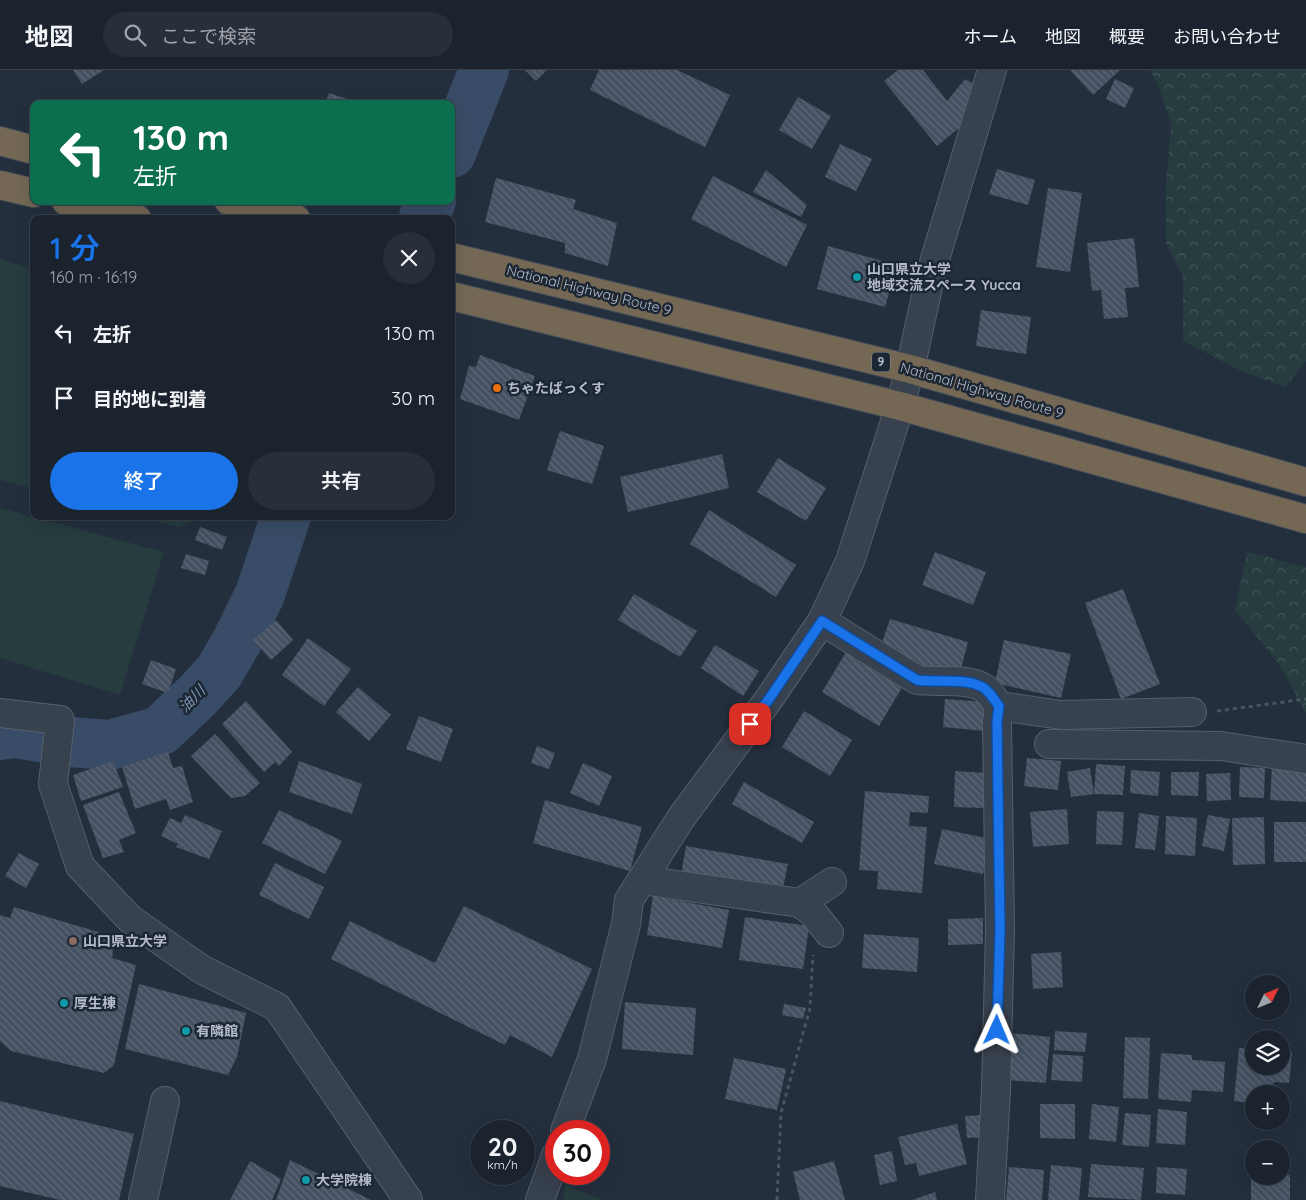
<!DOCTYPE html>
<html lang="ja">
<meta charset="utf-8">
<style>
:root{--surface:#1b232e;--page:#282f3a;--text:#f1f3f6;--muted:#a0a4aa;--line:#39404a;--accent:#1a73e8}
body{margin:0;font-family:Quicksand,"Noto Sans JP",sans-serif;background:var(--page);color:var(--text);height:100vh;display:flex;flex-direction:column;font-size:19px;white-space:nowrap}
*{box-sizing:border-box;margin:0}
p{font-size:16px;color:var(--muted)}
.icon{flex:none;width:28px;height:28px;fill:none;stroke:currentColor;stroke-width:2;stroke-linecap:round;stroke-linejoin:round}
.map{position:relative;flex:1;overflow:hidden}
.panel{position:absolute;left:30px;top:145px;width:425px;height:305px;display:flex;flex-direction:column;background:var(--surface);border-radius:10px;box-shadow:0 5px 20px #0002,0 0 0 1px var(--line)}
.panel>*{flex:none}
.banner{position:absolute;left:30px;top:30px;width:425px;height:105px;border-radius:10px;box-shadow:0 5px 20px #0002,0 0 0 1px var(--line);background:#0b6e4f;color:#fff;overflow:hidden}
.needle{width:32px;rotate:47deg}
.tools{position:absolute;left:1245px;top:905px;display:grid;gap:10px}
.tools a{display:grid;place-items:center;width:45px;height:45px;border-radius:50%;background:var(--surface);box-shadow:0 5px 20px #0002,0 0 0 1px var(--line);font-size:25px}
.speed{position:absolute;left:470px;top:1050px;display:flex;gap:10px;font-size:25px;font-weight:700;text-align:center}
.speed>*{display:grid;place-content:center;width:65px;height:65px;border-radius:50%;background:var(--surface);box-shadow:0 5px 20px #0002,0 0 0 1px var(--line);line-height:1}
.speed small{font-size:12px;font-weight:400}
.speed .limit{border:8px solid #d22;background:#fff;color:#111}
.pin{position:absolute;display:grid;place-items:center;width:42px;height:42px;color:#fff;margin:-21px;border-radius:10px;box-shadow:0 2px 8px #0006}
.me{position:absolute;width:55px;margin:-28px;rotate:1deg;stroke-linejoin:round;filter:drop-shadow(0 0 4px #0008)}
.turn{display:flex;align-items:center;gap:18px;height:105px;padding:0 20px;font-size:22px}
.turn .icon{width:65px;height:65px;stroke-width:2.5}
.turn b{display:block;font-size:35px;line-height:42px}
.round{display:grid;place-items:center;flex:none;width:52px;height:52px;border-radius:26px;background:var(--page)}
.overview{display:flex;align-items:center;justify-content:space-between;height:85px;padding:0 20px}
h1{font-size:30px;font-weight:600;line-height:38px;color:var(--accent)}
.action{display:flex;gap:10px;margin-top:auto;padding:10px 20px}
.action a{flex:1;height:58px;border-radius:30px;background:var(--accent);color:#fff;font-size:20px;font-weight:600;line-height:58px;text-align:center}
.action a+a{background:var(--page);color:var(--text)}
ul{padding:0;list-style:none}
li{display:flex;align-items:center;gap:15px;height:65px;padding:0 20px}
li div{flex:1}
li b{display:block;font-size:19px}
li em{font-style:normal}
header{display:flex;align-items:center;gap:30px;box-sizing:border-box;height:70px;padding:0 25px;background:var(--surface);border-bottom:1px solid var(--line)}
header strong{font-size:24px}
nav{display:flex;gap:28px;margin-inline-start:auto;font-size:18px}
.search{width:350px;height:45px;background:var(--page);display:flex;align-items:center;gap:12px;box-sizing:border-box;padding:0 18px;border-radius:28px;color:var(--muted);font-size:19px}
.map>svg:first-child{display:block}
.green{fill:#263c3f}
.forest{fill:url(#forest-crowns)}
.lines{fill:none;stroke-linecap:round;stroke-linejoin:round}
.river{stroke:#394c67;stroke-width:50}
.building{fill:url(#building-back-hatch)}
.minor-casing{stroke:#565f6c;stroke-width:30}
.highway-casing{stroke:#434c59;stroke-width:30}
.path{stroke:#44595c;stroke-width:3;stroke-dasharray:4 4;stroke-linecap:butt}
.minor{stroke:#38414e;stroke-width:28}
.highway{stroke:#746855;stroke-width:28}
.route-casing{stroke:#114b97;stroke-width:12}
.route{stroke:#1a73e8;stroke-width:9}
.culture-dot{fill:#0f9aa8;stroke:#1d2633;stroke-width:2}
.food-dot{fill:#e8710a;stroke:#1d2633;stroke-width:2}
.education-dot{fill:#8d6e63;stroke:#1d2633;stroke-width:2}
.labels{text-anchor:middle;stroke-width:5;stroke-linejoin:round;paint-order:stroke}
.shield{fill:#1d2633;stroke:#878f9c;stroke-width:1}
.shield-label{font-size:12px;font-weight:bold;fill:#b4bcc9}
.poi-label{font-size:14px;font-weight:bold;fill:#b4bcc9;stroke:#1d2633;text-anchor:start}
.street-label{font-size:14px;fill:#b4bcc9;stroke:#1d2633}
.water-label{font-size:15px;font-style:italic;fill:#7c92b1;stroke:#1d2633}
</style>
<header>
<strong>地図</strong>
<div class="search"><svg class="icon" aria-label="search" viewBox="0 0 24 24"><circle cx="10" cy="10" r="6"/><path d="M15 15l6 6"/></svg>ここで検索</div>
<nav><a>ホーム</a><a>地図</a><a>概要</a><a>お問い合わせ</a></nav>
</header>
<div class="map">
<svg width="1306" height="1130" viewBox="0 0 1306 1130">
<defs>
<pattern id="forest-crowns" width="20" height="18" patternUnits="userSpaceOnUse" patternTransform="scale(1.25)"><rect width="20" height="18" fill="#263c3f"/><path d="M2 6a3 3 0 1 1 6 0M12 15a3 3 0 1 1 6 0" fill="none" stroke="#435659"/></pattern>
<pattern id="building-back-hatch" width="6" height="6" patternUnits="userSpaceOnUse" patternTransform="scale(1.25)"><rect width="6" height="6" fill="#455162"/><path d="M-1 5l2 2M0 0l6 6M5-1l2 2" fill="none" stroke="#5d6877"/></pattern>
</defs>
<rect width="100%" height="100%" fill="#242f3e"/>
<g class="green">
<path d="M0,189L34,199V419L0,410Z"/>
<path d="M0,438L164,482L120,625L0,588Z"/>
<path d="M138,446H205L178,457Z"/>
<path d="M565,1115L604,1130H563Z"/>
</g>
<g class="forest">
<path d="M1150,0H1306V291L1285,317L1241,301L1183,271V207L1166,173V116L1171,53L1157,13Z"/>
<path d="M1247,482L1306,497V643L1278,593L1235,540Z"/>
</g>
<g class="lines">
<g class="river">
<path d="M451,83L484,0"/>
<path d="M424,147L431,131"/>
<path d="M0,665L16,663L69,672L110,675L160,661L198,625L219,602L237,571L260,524L286,446"/>
</g>
</g>
<g class="building">
<path d="M73,0H104L82,14Z"/>
<path d="M525,0H547L536,11Z"/>
<path d="M599,0H677L730,25L705,77L590,20Z"/>
<path d="M898,0H923L947,31L965,9L983,19L965,53L937,76L884,11Z"/>
<path d="M1070,0H1120L1093,25Z"/>
<path d="M1115,9L1134,18L1125,38L1106,29Z"/>
<path d="M329,23L359,33V34H325Z"/>
<path d="M798,27L831,46L812,79L779,60Z"/>
<path d="M840,74L872,89L856,121L825,107Z"/>
<path d="M997,99L1035,110L1028,135L989,124Z"/>
<path d="M766,100L807,135L801,147L753,122Z"/>
<path d="M713,106L807,155L786,197L691,149Z"/>
<path d="M496,108L576,130L573,139L617,153L608,196L565,183V173L485,152Z"/>
<path d="M1048,118L1082,123L1070,202L1036,197Z"/>
<path d="M1134,168L1139,217L1125,218L1128,247L1104,249L1101,220L1092,221L1087,173Z"/>
<path d="M828,176L897,195L885,237L817,219Z"/>
<path d="M981,240L1031,247L1026,284L976,276Z"/>
<path d="M480,285L535,306L519,350L460,329L469,296L476,297Z"/>
<path d="M560,361L604,376L592,414L547,400Z"/>
<path d="M722,384L729,418L628,442L620,407Z"/>
<path d="M778,388L826,418L806,451L757,422Z"/>
<path d="M709,440L796,495L776,527L690,474Z"/>
<path d="M200,457L227,467L222,480L195,470Z"/>
<path d="M935,482L986,502L973,535L922,515Z"/>
<path d="M186,484L209,491L205,505L181,498Z"/>
<path d="M1123,519L1160,614L1121,629L1085,533Z"/>
<path d="M634,524L697,561L680,587L618,550Z"/>
<path d="M890,549L968,572L959,607L879,582Z"/>
<path d="M276,550L293,570L271,590L253,570Z"/>
<path d="M308,568L351,599L324,636L282,605Z"/>
<path d="M1004,570L1071,584L1061,628L995,613Z"/>
<path d="M715,575L759,601L743,626L701,598Z"/>
<path d="M846,582L903,616L879,656L822,622Z"/>
<path d="M151,590L176,599L168,623L142,614Z"/>
<path d="M358,617L391,645L369,671L336,642Z"/>
<path d="M945,629L987,632L985,661L943,657Z"/>
<path d="M246,631L292,682L279,696L275,692L264,702L222,654Z"/>
<path d="M804,641L852,670L830,706L782,677Z"/>
<path d="M419,646L453,659L441,692L406,679Z"/>
<path d="M215,664L260,713L245,726L231,728L191,686Z"/>
<path d="M537,676L555,683L549,699L531,693Z"/>
<path d="M168,682L173,698L182,696L193,732L170,740L166,729L135,739L122,697Z"/>
<path d="M1027,688L1061,691L1058,720L1024,716Z"/>
<path d="M113,691L123,717L81,731L73,705Z"/>
<path d="M299,691L362,714L352,744L289,722Z"/>
<path d="M583,693L612,706L599,736L570,723Z"/>
<path d="M1096,694L1125,696L1123,725L1094,724Z"/>
<path d="M1240,697L1265,698L1264,728L1239,727Z"/>
<path d="M1272,697L1306,699V732L1270,730Z"/>
<path d="M1090,698L1094,724L1071,727L1067,702Z"/>
<path d="M1131,700L1160,702L1158,726L1130,723Z"/>
<path d="M955,701L986,703L985,738L954,737Z"/>
<path d="M1171,702H1199L1198,726L1171,725Z"/>
<path d="M1230,703L1231,730L1207,731L1206,704Z"/>
<path d="M744,712L814,752L802,773L732,734Z"/>
<path d="M865,721L929,726L928,743L910,742L909,756L927,757L922,823L877,819L878,801L859,800Z"/>
<path d="M119,722L136,763L119,770L124,782L103,788L83,735Z"/>
<path d="M545,730L642,757L630,801L533,773Z"/>
<path d="M1067,739L1069,774L1033,777L1030,742Z"/>
<path d="M279,740L342,771L325,804L262,773Z"/>
<path d="M1097,741L1124,742L1122,775L1096,774Z"/>
<path d="M1139,743L1159,746L1155,780L1135,778Z"/>
<path d="M185,745L222,761L209,789L176,777L178,774L161,766L170,748L181,753Z"/>
<path d="M1208,745L1230,749L1224,781L1202,776Z"/>
<path d="M1166,746L1197,748L1195,786L1165,784Z"/>
<path d="M1264,747L1265,794L1233,795L1232,748Z"/>
<rect x="1274" y="752" width="32" height="40"/>
<path d="M942,759L991,769L983,804L934,794Z"/>
<path d="M686,776L788,794L782,823L681,805Z"/>
<path d="M19,783L39,794L26,818L5,806Z"/>
<path d="M275,793L324,817L309,849L259,825Z"/>
<path d="M653,826L729,840L722,878L647,865Z"/>
<path d="M464,836L592,899L552,987L510,965L505,975L331,889L350,851L435,893Z"/>
<path d="M14,837L115,867L112,888L136,895L114,995L104,1003L11,981L0,971V845L10,848Z"/>
<path d="M745,847L809,856L803,899L739,890Z"/>
<path d="M983,848V874L948,875V849Z"/>
<path d="M864,864L919,868L917,902L862,898Z"/>
<path d="M1061,882L1063,917L1033,919L1031,884Z"/>
<path d="M139,914L246,943L237,987L228,1005L125,979Z"/>
<path d="M625,932L696,938L693,985L622,979Z"/>
<path d="M784,934L806,938L803,949L782,945Z"/>
<path d="M1055,961L1087,963L1085,982L1054,980Z"/>
<path d="M1011,963L1050,967L1046,1013L1007,1010Z"/>
<path d="M1125,967L1150,968L1148,1029L1123,1028Z"/>
<path d="M1239,978L1254,979V996H1281V982L1292,983L1289,1013L1274,1012L1272,1024H1254V1033L1234,1031Z"/>
<path d="M1161,983L1192,985V990L1225,992L1223,1022L1192,1020L1191,1032L1158,1029Z"/>
<path d="M1053,984L1083,986L1082,1012L1051,1010Z"/>
<path d="M734,988L786,999L777,1040L725,1029Z"/>
<path d="M0,1031L134,1064L119,1130H60L0,1116Z"/>
<path d="M1040,1034H1075V1069L1040,1068Z"/>
<path d="M1092,1034L1119,1037L1116,1072L1089,1069Z"/>
<path d="M1158,1039L1187,1042L1185,1075L1156,1073Z"/>
<path d="M1125,1043L1151,1045L1149,1077L1122,1075Z"/>
<path d="M985,1045L987,1067L967,1068L965,1046Z"/>
<path d="M957,1054L967,1094L919,1106L916,1093L905,1095L898,1067Z"/>
<path d="M892,1081L897,1111L880,1115L874,1085Z"/>
<path d="M290,1090L371,1130H276Z"/>
<path d="M250,1091L281,1109L272,1130H230Z"/>
<path d="M834,1091L845,1130H800L793,1102Z"/>
<path d="M1091,1094L1144,1098L1141,1130L1088,1127Z"/>
<path d="M1051,1095L1082,1098L1079,1130H1048Z"/>
<path d="M1009,1097L1044,1100L1042,1130H1006Z"/>
<path d="M1157,1097L1187,1099L1185,1125L1156,1123Z"/>
<path d="M1251,1104H1254V1106H1281V1104L1290,1105V1130H1251Z"/>
<path d="M935,1122L937,1130H912Z"/>
</g>
<g class="lines">
<defs>
<g id="minor">
<path d="M822,551L917,610C937,613 966,607 984,618C990,622 995,631 999,636L1061,645L1192,642"/>
<path d="M0,643L60,650L53,714L80,796L130,849L201,899L277,937L408,1130"/>
<path d="M1049,674L1221,676L1306,689"/>
<path d="M642,810L800,833L832,812"/>
<path d="M800,833L812,842L829,863"/>
<path d="M565,1061L592,989L626,854L629,830L681,748L769,629L822,551L850,491L900,336L910,299L932,199L992,0"/>
<path d="M143,1130L165,1031"/>
<path d="M540,1130L556,1085"/>
<path d="M990,1130L996,1020L1000,860L997,652L999,636"/>
</g>
<g id="highway">
<path d="M0,71L34,80"/>
<path d="M0,115L34,123"/>
<path d="M66,131L137,149"/>
<path d="M229,131L296,149"/>
<path d="M451,187L910,299L1306,412"/>
<path d="M451,226L900,336L1306,449"/>
</g>
</defs>
<use href="#minor" class="minor-casing"/>
<use href="#highway" class="highway-casing"/>
<g class="path">
<path d="M1217,641L1306,629"/>
<path d="M777,1130L781,1043L810,938L813,885"/>
</g>
<use href="#minor" class="minor"/>
<use href="#highway" class="highway"/>
</g>
<g class="lines">
<defs>
<path id="route" d="M750,654L769,629L822,551L917,610C937,613 966,607 984,618C990,622 995,631 999,636L997,652L1000,860L997,960"/>
</defs>
<use href="#route" class="route-casing"/>
<use href="#route" class="route"/>
</g>
<g class="culture-dot">
<circle cx="857" cy="207" r="5"/>
<circle cx="64" cy="933" r="5"/>
<circle cx="186" cy="961" r="5"/>
<circle cx="306" cy="1110" r="5"/>
</g>
<circle class="food-dot" cx="497" cy="318" r="5"/>
<circle class="education-dot" cx="73" cy="871" r="5"/>
<g class="labels">
<rect class="shield" x="872" y="282.5" width="18" height="19" rx="4"/>
<g class="shield-label">
<text x="881" y="296">9</text>
</g>
<g class="poi-label">
<text x="867" y="204">山口県立大学<tspan x="867" dy="16">地域交流スペース Yucca</tspan></text>
<text x="507" y="323">ちゃたばっくす</text>
<text x="83" y="876">山口県立大学</text>
<text x="74" y="938">厚生棟</text>
<text x="196" y="966">有隣館</text>
<text x="316" y="1115">大学院棟</text>
</g>
<g class="street-label">
<text transform="translate(589 220) rotate(14)" y="5">National Highway Route 9</text>
<text transform="translate(982 320) rotate(16)" y="5">National Highway Route 9</text>
</g>
<g class="water-label">
<text transform="translate(192 629) rotate(-45)" y="5">油川</text>
</g>
</g>
</svg>
<div class="tools">
<a><svg class="needle" viewBox="-14 -14 28 28"><path d="M0-13l5 13h-10z" fill="#e53935"/><path d="M0 13l5-13h-10z" fill="#a0a4aa"/></svg></a>
<a><svg class="icon" aria-label="layers" viewBox="0 0 24 24"><path d="M12 4l9 5-9 5-9-5zM3 14l9 5 9-5"/></svg></a>
<a>+</a>
<a>−</a>
</div>
<div class="speed"><div>20<small>km/h</small></div><div class="limit">30</div></div>
<div class="pin" style="left:750px;top:654px;background:#d93025"><svg class="icon" aria-label="arrive" viewBox="0 0 24 24"><path d="M6 21V4h12l-3 4 3 4H6"/></svg></div>
<svg class="me" style="left:997px;top:960px" viewBox="-20 -20 40 40"><path d="M0-17L14 15 0 8-14 15z" fill="#1a73e8" stroke="#fff" stroke-width="4"/></svg>
<div class="banner">
<div class="turn"><svg class="icon" aria-label="left" viewBox="0 0 24 24"><path d="M17 20v-9H6M10 6l-5 5 5 5"/></svg><div><b>130 m</b>左折</div></div>
</div>
<section class="panel">
<div class="overview"><div><h1>1 分</h1><p>160 m · 16:19</p></div><a class="round"><svg class="icon" aria-label="close" viewBox="0 0 24 24"><path d="M6 6l12 12M18 6L6 18"/></svg></a></div>
<ul>
<li><svg class="icon" aria-label="left" viewBox="0 0 24 24"><path d="M17 20v-9H6M10 6l-5 5 5 5"/></svg><div><b>左折</b></div><em>130 m</em></li>
<li><svg class="icon" aria-label="arrive" viewBox="0 0 24 24"><path d="M6 21V4h12l-3 4 3 4H6"/></svg><div><b>目的地に到着</b></div><em>30 m</em></li>
</ul>
<div class="action"><a>終了</a><a>共有</a></div>
</section>
</div>
